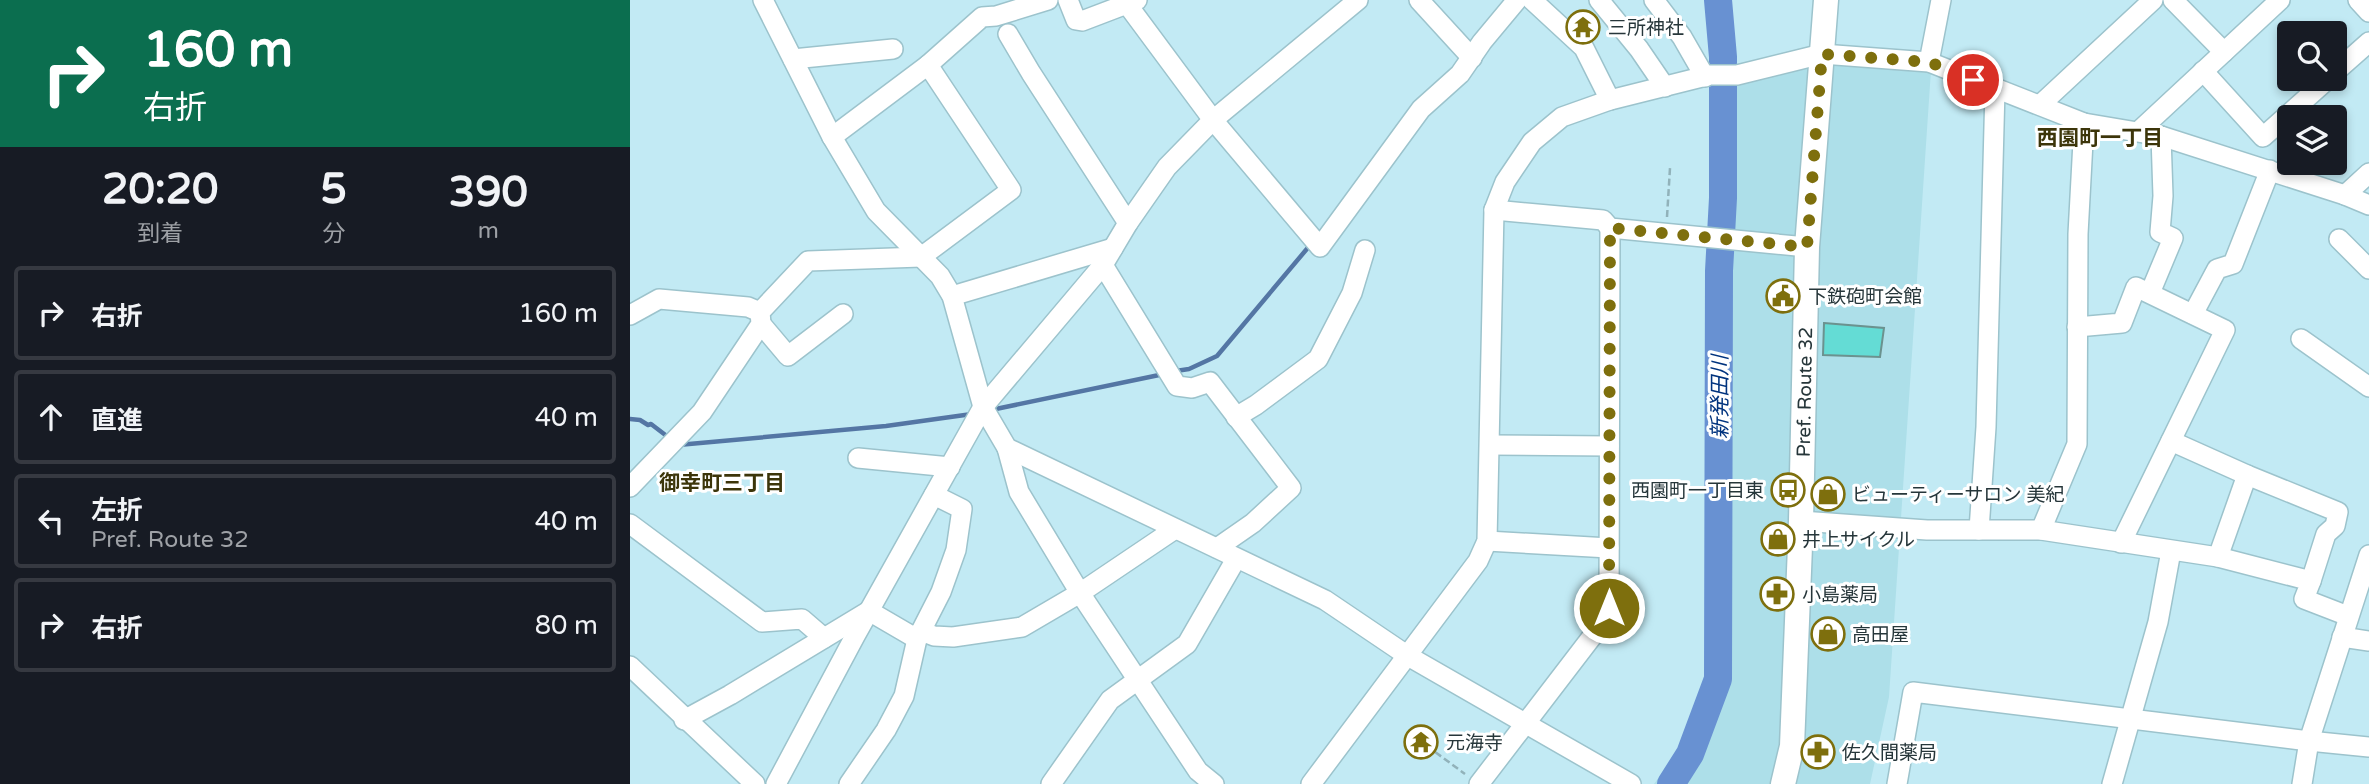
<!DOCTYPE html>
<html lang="ja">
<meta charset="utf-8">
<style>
:root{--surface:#171b24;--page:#242831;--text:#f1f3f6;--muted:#9ea1a6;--line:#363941}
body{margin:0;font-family:"Varela Round","Noto Sans JP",sans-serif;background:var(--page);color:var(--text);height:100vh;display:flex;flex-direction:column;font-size:26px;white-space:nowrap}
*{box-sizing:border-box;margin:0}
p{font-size:23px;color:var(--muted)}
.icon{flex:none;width:38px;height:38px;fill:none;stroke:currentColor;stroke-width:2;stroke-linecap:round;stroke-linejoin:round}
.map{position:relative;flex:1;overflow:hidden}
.panel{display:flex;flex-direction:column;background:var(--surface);width:630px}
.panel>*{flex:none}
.top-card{background:#0b6e4f;color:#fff;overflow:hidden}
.tools{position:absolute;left:1647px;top:21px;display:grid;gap:14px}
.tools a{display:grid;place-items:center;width:70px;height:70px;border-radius:7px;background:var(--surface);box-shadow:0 4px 10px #0003;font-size:35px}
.pin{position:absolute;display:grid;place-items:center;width:60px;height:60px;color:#fff;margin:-30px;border:4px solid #fff;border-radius:50%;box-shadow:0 2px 7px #0007}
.me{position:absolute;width:77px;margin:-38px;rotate:0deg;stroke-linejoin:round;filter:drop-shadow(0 0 5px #0008)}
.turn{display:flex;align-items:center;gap:24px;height:147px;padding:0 28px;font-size:32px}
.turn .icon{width:91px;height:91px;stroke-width:2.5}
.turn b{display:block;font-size:49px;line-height:60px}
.eta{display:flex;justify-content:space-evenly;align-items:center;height:119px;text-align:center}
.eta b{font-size:42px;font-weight:700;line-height:49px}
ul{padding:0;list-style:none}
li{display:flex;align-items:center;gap:21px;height:94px;margin:0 14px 10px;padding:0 14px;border:4px solid var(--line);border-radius:7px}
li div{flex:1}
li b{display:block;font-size:26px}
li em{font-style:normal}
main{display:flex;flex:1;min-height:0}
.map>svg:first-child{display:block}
.built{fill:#addfe9}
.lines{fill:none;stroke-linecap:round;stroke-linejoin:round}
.stream{stroke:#5476a4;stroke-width:4.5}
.river{stroke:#6891d2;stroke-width:28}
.building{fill:#64dcd5;stroke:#6b928f;stroke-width:2}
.minor-casing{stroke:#9cc3cc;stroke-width:22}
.major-casing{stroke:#9cc3cc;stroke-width:27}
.path{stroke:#91b2ba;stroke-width:2.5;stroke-dasharray:7 3.5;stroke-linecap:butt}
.minor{stroke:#fff;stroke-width:19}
.major{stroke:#fff;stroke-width:24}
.route{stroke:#7e6f0d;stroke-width:12;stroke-dasharray:0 21.6}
.labels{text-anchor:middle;stroke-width:6;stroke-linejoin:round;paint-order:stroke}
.poi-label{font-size:19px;fill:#26363a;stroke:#fff;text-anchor:start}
.street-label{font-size:19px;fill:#26363a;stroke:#fff}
.neighbourhood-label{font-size:21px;font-weight:bold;fill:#3c350a;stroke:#fff}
.water-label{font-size:21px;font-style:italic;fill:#00337e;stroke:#fff}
</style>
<main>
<section class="panel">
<div class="top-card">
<div class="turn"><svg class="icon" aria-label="right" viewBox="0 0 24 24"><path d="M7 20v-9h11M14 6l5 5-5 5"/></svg><div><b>160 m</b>右折</div></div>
</div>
<div class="eta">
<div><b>20:20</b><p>到着</p></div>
<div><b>5</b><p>分</p></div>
<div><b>390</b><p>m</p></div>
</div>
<ul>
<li><svg class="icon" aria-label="right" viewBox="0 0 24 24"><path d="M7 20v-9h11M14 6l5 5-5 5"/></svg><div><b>右折</b></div><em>160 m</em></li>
<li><svg class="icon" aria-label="ahead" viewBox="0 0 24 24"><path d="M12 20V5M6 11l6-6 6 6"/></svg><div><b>直進</b></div><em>40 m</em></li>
<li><svg class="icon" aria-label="left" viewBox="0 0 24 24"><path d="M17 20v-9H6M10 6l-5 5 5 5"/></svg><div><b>左折</b><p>Pref. Route 32</p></div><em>40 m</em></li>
<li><svg class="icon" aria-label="right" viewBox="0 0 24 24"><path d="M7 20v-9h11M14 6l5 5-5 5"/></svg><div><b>右折</b></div><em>80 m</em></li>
</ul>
</section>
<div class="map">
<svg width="1739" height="784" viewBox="0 0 1739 784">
<rect width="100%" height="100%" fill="#c2eaf4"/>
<path class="built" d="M1175,62L1301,70L1259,697L1240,784H1024L1083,703L1100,78Z"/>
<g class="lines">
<g class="stream">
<path d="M546,371L559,369L587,356L681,244"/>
<path d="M361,410L534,374"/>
<path d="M0,419L10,420L18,425L21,424L38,437"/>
<path d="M48,445L256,426L342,414"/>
</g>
<path class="river" d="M1041,784L1060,754L1088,679L1089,271L1093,198V57L1088,0"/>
</g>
<path class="building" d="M1194,323L1254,328L1250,357L1193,355Z"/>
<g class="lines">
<defs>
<g id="minor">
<path d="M133,0L202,137L246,211L310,276L322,296L353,407L377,448L695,600L778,656L1001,784"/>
<path d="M438,0L446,20L452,21L507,0"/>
<path d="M494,0L583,120L690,247L791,109L830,74L852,42L887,0"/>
<path d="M789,0L842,58"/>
<path d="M902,0L954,48L980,100"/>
<path d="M969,0L1009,49L1035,87"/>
<path d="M1024,0L1052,37L1075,77"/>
<path d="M1543,0L1594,52"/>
<path d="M1728,0L1739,12"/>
<path d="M378,34L401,73L498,223"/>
<path d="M163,59L263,49"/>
<path d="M1299,62L1311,0"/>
<path d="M298,65L352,17L366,16L418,0"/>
<path d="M1573,71L1633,137L1698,79"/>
<path d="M1704,73L1739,42"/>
<path d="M1410,105L1523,0"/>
<path d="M1509,131L1650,0"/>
<path d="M1715,195L1739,173"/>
<path d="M864,210L973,220L980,228L1177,247"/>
<path d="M1709,239L1739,269"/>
<path d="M473,265L547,386L562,388L580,382L661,488L623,523L587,548"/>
<path d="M1520,293L1543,238L1530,232L1533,196L1531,136"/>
<path d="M322,296L483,248"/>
<path d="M1563,314L1587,269L1603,264L1640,170"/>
<path d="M0,315L29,299L118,307L130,312"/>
<path d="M131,324L158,356L213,314"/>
<path d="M1447,327L1492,323L1506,287L1595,330L1491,543"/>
<path d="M1671,339L1739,387"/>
<path d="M606,417L626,405L688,359L722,293L735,250"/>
<path d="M1541,441L1617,475L1588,557"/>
<path d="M860,445L979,446"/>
<path d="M377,448L389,492L450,593L568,771L584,784"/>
<path d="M228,458L320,467"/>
<path d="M1617,475L1708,512L1705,526L1696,534L1681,581"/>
<path d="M0,487L72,412L131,324L130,312L178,261L291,257L381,190L298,65L202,137"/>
<path d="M1171,521L1297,530H1411L1588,557L1681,581L1674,599L1718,616"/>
<path d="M0,524L132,622L172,619L194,638"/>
<path d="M1349,530L1356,427L1365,89"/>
<path d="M1411,530L1447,444L1448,234L1454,123"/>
<path d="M857,541L979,548"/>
<path d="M291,631L304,636L323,637L392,627L450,593L545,529"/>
<path d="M1712,637L1739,641"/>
<path d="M0,666L125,784"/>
<path d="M54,720L100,695L239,611L287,639"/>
<path d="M146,784L225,636L353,407L473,265L498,223L537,167L583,120L728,0"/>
<path d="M219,784L256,730L274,696L287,639L311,592L326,550L332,509L304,495"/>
<path d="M421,784L480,700L557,644L606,559"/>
<path d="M681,784L848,561L857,541L864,210L875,182L902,142L932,117L980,100L1080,75H1107L1192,54L1299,62L1454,123L1531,136L1715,195L1739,205"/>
<path d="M849,784L964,634L979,608L980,228"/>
<path d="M1267,784L1283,692L1679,741L1739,747"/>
<path d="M1482,784L1528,622L1541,551"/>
<path d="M1672,784L1679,741L1739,555"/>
</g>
<path id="major" d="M1153,784L1162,746L1171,521L1177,247L1196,0"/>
</defs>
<use href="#minor" class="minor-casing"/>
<use href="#major" class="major-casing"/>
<g class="path">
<path d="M1037,217L1040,168"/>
<path d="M797,746L835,774"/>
</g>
<use href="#minor" class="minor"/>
<use href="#major" class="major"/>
</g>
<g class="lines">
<path class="route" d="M979,608L980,228L1177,247L1192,54L1299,62L1343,80"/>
</g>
<defs>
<symbol id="temple-ring" viewBox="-11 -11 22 22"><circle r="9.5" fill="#fff" stroke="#7e6f0d" stroke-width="1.5"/><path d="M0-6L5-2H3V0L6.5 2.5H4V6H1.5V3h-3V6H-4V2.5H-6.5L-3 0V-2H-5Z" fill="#7e6f0d"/></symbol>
<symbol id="civic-ring" viewBox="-11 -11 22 22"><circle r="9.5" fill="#fff" stroke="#7e6f0d" stroke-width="1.5"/><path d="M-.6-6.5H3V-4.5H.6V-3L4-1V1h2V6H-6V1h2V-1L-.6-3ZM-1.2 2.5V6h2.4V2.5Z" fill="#7e6f0d"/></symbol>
<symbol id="bus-ring" viewBox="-11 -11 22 22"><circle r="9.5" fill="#fff" stroke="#7e6f0d" stroke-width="1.5"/><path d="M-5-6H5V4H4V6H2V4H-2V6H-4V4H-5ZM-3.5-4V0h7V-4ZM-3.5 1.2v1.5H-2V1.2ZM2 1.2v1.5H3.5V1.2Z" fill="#7e6f0d"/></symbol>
<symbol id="shop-ring" viewBox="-11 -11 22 22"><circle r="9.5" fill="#fff" stroke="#7e6f0d" stroke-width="1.5"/><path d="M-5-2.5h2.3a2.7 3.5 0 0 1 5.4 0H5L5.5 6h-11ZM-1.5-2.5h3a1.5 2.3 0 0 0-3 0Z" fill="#7e6f0d"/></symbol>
<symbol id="pharmacy-ring" viewBox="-11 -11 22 22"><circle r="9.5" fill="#fff" stroke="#7e6f0d" stroke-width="1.5"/><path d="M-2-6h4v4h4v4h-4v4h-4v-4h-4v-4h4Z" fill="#7e6f0d"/></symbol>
</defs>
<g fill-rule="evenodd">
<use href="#temple-ring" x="934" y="8" width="38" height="38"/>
<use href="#civic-ring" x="1134" y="277" width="38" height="38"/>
<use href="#bus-ring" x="1139" y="471" width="38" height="38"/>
<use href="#shop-ring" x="1179" y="475" width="38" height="38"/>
<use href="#shop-ring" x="1129" y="520" width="38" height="38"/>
<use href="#pharmacy-ring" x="1128" y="575" width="38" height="38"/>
<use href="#shop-ring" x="1179" y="615" width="38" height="38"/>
<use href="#temple-ring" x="772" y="723" width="38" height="38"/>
<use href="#pharmacy-ring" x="1169" y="733" width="38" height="38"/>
</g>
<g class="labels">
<g class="poi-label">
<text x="978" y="34">三所神社</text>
<text x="1178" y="303">下鉄砲町会館</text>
<text x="1134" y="497" text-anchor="end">西園町一丁目東</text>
<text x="1222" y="501">ビューティーサロン 美紀</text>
<text x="1172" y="546">井上サイクル</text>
<text x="1172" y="601">小島薬局</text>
<text x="1222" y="641">高田屋</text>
<text x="816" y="749">元海寺</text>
<text x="1212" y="759">佐久間薬局</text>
</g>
<g class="street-label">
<text transform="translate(1174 392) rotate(-89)" y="7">Pref. Route 32</text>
</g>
<g class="neighbourhood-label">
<text x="1470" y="145">西園町一丁目</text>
<text x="92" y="490">御幸町三丁目</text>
</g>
<g class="water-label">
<text transform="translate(1090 397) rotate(-90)" y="7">新発田川</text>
</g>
</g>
</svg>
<div class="tools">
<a><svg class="icon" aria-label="search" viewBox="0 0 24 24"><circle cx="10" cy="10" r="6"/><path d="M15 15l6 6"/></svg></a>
<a><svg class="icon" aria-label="layers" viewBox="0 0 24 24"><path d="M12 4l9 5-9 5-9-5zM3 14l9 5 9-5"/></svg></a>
</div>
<div class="pin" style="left:1343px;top:80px;background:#d93025"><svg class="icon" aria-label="arrive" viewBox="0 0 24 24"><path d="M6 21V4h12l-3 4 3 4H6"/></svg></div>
<svg class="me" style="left:979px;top:608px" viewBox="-20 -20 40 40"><circle r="17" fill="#7e6f0d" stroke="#fff" stroke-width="3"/><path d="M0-11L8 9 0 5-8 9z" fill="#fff"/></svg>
</div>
</main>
